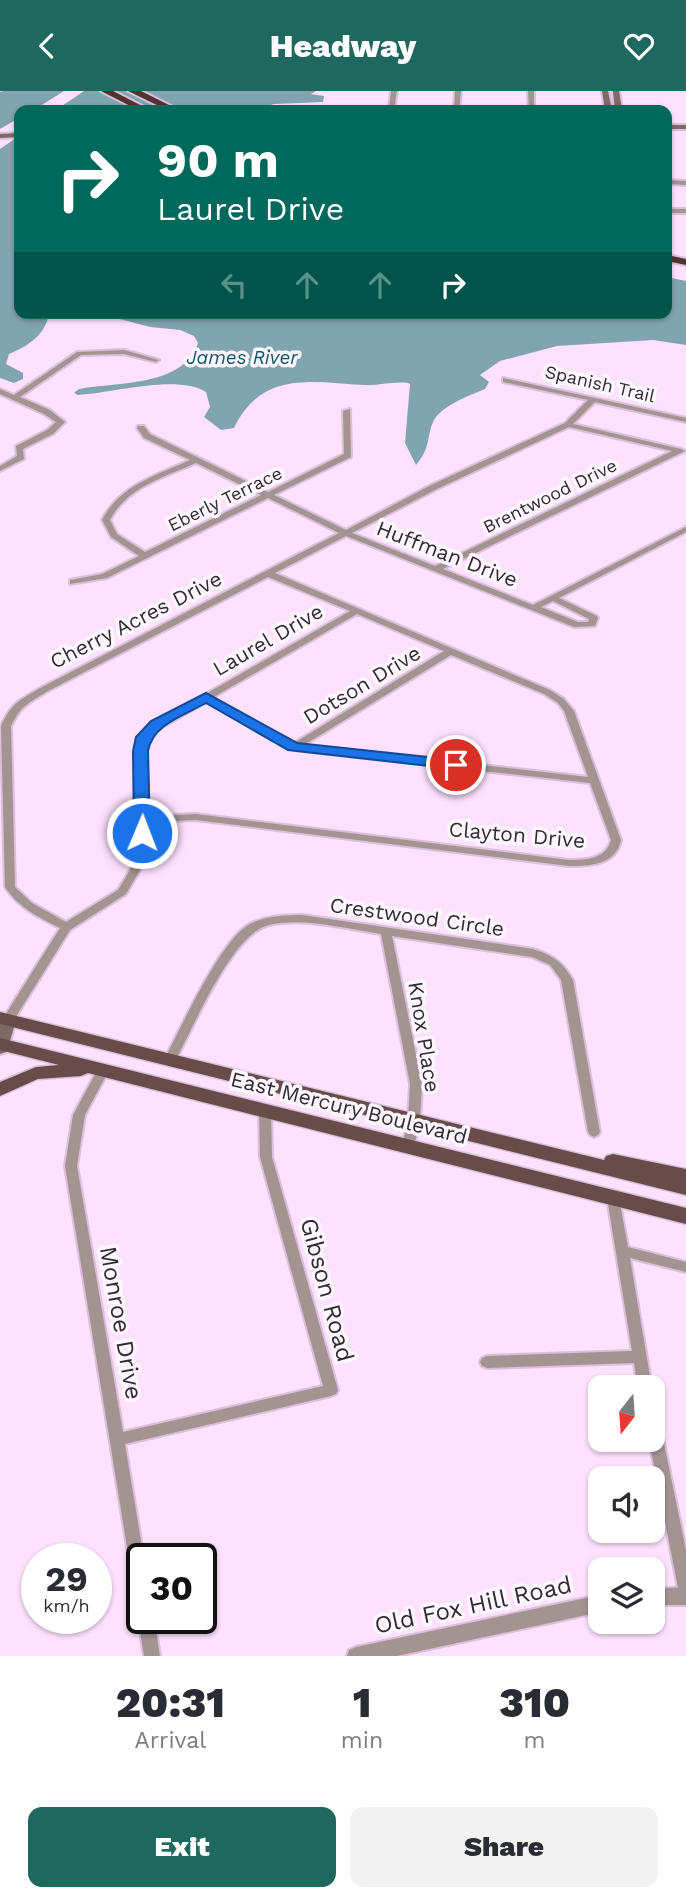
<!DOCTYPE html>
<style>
:root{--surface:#fff;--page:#f2f2f3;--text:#2b2b33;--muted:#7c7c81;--accent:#1f685f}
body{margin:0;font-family:"Work Sans",sans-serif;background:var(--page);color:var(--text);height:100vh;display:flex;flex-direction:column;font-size:26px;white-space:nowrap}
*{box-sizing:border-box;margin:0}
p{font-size:23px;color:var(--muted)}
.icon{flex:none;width:38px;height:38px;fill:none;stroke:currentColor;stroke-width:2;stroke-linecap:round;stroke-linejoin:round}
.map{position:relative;height:1565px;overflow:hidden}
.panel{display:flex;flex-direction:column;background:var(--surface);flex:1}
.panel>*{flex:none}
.hud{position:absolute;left:14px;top:14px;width:658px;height:214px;border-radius:14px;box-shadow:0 2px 5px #0004;background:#00695c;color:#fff;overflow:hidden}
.needle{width:46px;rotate:197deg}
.controls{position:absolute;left:588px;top:1284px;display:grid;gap:14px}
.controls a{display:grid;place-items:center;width:77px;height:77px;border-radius:14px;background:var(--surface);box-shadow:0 2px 5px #0004;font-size:35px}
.speed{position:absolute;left:21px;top:1452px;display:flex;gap:14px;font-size:35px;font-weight:700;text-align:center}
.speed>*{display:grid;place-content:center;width:91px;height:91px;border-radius:50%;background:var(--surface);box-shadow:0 2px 5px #0004;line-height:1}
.speed small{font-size:18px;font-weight:400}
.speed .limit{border:4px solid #111;border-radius:10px;background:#fff;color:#111}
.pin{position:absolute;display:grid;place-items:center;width:60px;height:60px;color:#fff;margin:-30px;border:4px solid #fff;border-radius:50%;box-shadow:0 2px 7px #0007}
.me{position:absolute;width:77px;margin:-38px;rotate:1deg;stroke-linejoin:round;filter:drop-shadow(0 0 5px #0008)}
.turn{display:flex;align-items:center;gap:24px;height:147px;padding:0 28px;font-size:32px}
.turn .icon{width:91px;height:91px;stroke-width:2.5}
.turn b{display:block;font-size:49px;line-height:60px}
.lanes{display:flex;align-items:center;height:66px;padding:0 28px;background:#0003;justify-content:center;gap:35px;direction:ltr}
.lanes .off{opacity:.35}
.eta{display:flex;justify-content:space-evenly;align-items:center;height:119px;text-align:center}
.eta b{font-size:42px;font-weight:800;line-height:49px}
.cta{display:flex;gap:14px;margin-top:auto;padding:14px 28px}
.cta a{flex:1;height:80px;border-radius:14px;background:var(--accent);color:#fff;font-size:28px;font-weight:800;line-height:80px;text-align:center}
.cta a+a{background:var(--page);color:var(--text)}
header{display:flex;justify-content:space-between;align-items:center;height:91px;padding:0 28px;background:var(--accent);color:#fff;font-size:32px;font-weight:800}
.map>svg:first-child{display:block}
.water{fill:#81a4b1}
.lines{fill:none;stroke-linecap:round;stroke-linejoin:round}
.minor-casing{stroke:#dac0da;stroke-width:4}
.tertiary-casing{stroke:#dac0da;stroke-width:4}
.secondary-casing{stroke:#dac0da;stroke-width:4}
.primary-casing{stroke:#dac0da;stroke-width:3}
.motorway-casing{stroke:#dac0da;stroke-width:4}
.minor{fill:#a39492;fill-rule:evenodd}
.tertiary{fill:#a39492;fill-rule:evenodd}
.secondary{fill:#806a68;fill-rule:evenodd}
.primary{fill:#674c4a;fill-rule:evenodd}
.motorway{fill:#513432;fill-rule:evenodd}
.route{fill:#1a73e8;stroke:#114b97;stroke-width:2}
.labels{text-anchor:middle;stroke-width:7;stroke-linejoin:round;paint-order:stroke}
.far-street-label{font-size:18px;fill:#342934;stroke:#fdf7fd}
.far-water-label{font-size:19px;font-style:italic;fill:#0e5669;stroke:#fdf7fd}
.street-label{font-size:21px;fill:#342934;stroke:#fdf7fd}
.near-street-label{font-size:24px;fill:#342934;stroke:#fdf7fd}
</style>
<header><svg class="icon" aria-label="back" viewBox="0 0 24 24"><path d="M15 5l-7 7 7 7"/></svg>Headway<svg class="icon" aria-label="heart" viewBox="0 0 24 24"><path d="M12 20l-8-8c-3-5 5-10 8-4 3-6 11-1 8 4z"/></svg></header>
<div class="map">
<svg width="686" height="1565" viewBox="0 0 686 1565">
<rect width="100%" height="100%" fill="#fee1fe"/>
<g class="water">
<path d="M4,0H64L34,19H19V27L0,38V1Z"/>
<path d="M84,0H316L311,3L324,5L323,11L274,13L254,19H56Z"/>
<path d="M19,45V222H49C46,244 28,255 9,263L6,273L23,282V288L14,292L0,287V58Z"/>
<path d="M667,186L686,190V254L653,249L557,255L500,270L480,284L489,291L485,298C470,304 442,315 434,329C426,345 432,355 416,374L405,352L410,293L408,292C393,290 378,295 364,294C312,291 262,279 234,337L221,339L204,326L210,316L206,301C177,283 114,302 78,304L74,302L79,298C116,291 184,296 198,252L194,245L180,239L150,236L97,222H667Z"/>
</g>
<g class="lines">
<defs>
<g id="minor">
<path d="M391,0H397L394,19H389Z"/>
<path d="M455,0H461L459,19H454Z"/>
<path d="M528,0H534V19H529Z"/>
<path d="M667,89L686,90V94L667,93Z"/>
<rect x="667" y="118" width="19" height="4"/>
<path d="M124,259L159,269L156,271L124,263L81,264L20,306L50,319L65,331L53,343L23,358L24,368L0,380V375L17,365L16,355L47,339L56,331L44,323L0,303V298L14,304L77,261Z"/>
<path d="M503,287L686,327V331L595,311L573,333L681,358L685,360L443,478L533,514L686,436V441L559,507L597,525L598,527L595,535L574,536L346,445L275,482L550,599L564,608L574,620L621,749C616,774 590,775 569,775L196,729L149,731L140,779L126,803L70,839L12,932H4L2,929L4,926L60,837C38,826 19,817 5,796L1,635C12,611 20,609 42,596L339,442L268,407L107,487L70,493V489L102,483L139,465L111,446L102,429C120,394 157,384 190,369L144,347L137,337L138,335H144L150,343L268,401L344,363L343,320L350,318L351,366L274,404L346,439L431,394L565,332L588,309L503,291ZM569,336L672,360L435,475L352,442L437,398ZM196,372L261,404L145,461L117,443L110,429C127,396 165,386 196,372ZM268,486L350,520L145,638L136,653L139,728L130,779L118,799L66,831L32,812L15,796L11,635C21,614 29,612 48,600ZM553,510L589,528L588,531H578L541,516ZM357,523L444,560L294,652L212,607ZM451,564L544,603L558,612L564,620L588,686L304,654ZM206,611L294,659L590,692L611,749C606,768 586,769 569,769L196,723L149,725L146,653L152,642Z"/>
<path d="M302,824L533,858C552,864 563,871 573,889L600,1041L598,1044L594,1046L590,1044L588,1041L561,889L550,874L532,866L392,845L422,993L420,1030L414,1055L412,1058L408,1060L404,1058L402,1055L408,1030L410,993L381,843C347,838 303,826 269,834C231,843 193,938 174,972H166L164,969C181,937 219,852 248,834C264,825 284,824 302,824Z"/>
<path d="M103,975L107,976L109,979L85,1024L77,1075L123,1341L323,1295L260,1066L259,1019L261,1016L265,1015L269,1016L271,1019L272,1066L338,1299L336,1303L331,1305L125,1353L144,1468H142V1506L137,1504L134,1499L65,1075L73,1024L99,976Z"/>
<path d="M613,1102L617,1103L619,1107L628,1156L686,1171V1181L630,1167L652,1297H638L634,1272L487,1277L482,1275L480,1271L482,1267L487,1265L632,1260L607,1107L609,1103Z"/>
<path d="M653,1327L658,1329L660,1333L686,1459V1504L681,1502L678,1497L649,1349H653Z"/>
<path d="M142,1522V1528H154L160,1565H144L138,1528Z"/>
</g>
<g id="tertiary">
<path d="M686,1496V1514H653V1498Z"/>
<path d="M600,1504V1521L397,1565H347L349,1559L356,1556Z"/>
</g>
<g id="secondary">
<path d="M602,0H608L612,19H605Z"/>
<path d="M613,0H619L622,19H615Z"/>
<rect x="667" y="34" width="19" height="4"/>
<path d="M19,42V46L0,47V43Z"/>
<path d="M8,924L13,925L16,929L8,957L6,961L0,963V930L3,925Z"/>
</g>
<g id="primary">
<path d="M0,921L604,1069L606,1065L613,1063L686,1078V1104L0,933Z"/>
<path d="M0,947L686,1117V1133L88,982L81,985L38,988L0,1005V991L36,976L59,974L0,959Z"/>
</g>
<g id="motorway">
<path d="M101,0H113L148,18L138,19Z"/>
<path d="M128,0H141L179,19H167Z"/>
<path d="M667,164L686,168V174L667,170Z"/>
</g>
</defs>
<use href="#minor" class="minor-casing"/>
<use href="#tertiary" class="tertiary-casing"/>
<use href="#secondary" class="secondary-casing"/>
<use href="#primary" class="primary-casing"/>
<use href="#motorway" class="motorway-casing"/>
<use href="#minor" class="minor"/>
<use href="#tertiary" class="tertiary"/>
<use href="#secondary" class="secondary"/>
<use href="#primary" class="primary"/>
<use href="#motorway" class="motorway"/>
</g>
<path class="route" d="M206,602L297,652L456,669L464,674L456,678L288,659L206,612C183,625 153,633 148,660L150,742L142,747L136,745L134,742L133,660L136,646L151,630Z"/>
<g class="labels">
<g class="far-street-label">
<text transform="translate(600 293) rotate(13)" y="6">Spanish Trail</text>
<text transform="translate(550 405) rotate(-26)" y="6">Brentwood Drive</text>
<text transform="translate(225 408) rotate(-26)" y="6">Eberly Terrace</text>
</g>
<g class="far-water-label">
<text x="242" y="273">James River</text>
</g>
<g class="street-label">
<text transform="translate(447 463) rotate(21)" y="7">Huffman Drive</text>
<text transform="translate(136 529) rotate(-27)" y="7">Cherry Acres Drive</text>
<text transform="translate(268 549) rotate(-30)" y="7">Laurel Drive</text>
<text transform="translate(362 594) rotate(-31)" y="7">Dotson Drive</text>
<text transform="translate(517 744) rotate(5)" y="7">Clayton Drive</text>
<text transform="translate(417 826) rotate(8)" y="7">Crestwood Circle</text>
<text transform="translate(424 946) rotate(81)" y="7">Knox Place</text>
<text transform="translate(349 1017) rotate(14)" y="7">East Mercury Boulevard</text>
</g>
<g class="near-street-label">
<text transform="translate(327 1199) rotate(75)" y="8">Gibson Road</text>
<text transform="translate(121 1232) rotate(80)" y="8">Monroe Drive</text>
<text transform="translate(473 1514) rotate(-12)" y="8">Old Fox Hill Road</text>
</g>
</g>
</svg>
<div class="controls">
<a><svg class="needle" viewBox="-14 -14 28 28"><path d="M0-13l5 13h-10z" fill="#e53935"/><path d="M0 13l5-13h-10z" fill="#7c7c81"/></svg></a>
<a><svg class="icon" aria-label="sound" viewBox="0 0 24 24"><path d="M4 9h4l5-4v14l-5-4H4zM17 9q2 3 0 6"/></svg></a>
<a><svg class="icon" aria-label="layers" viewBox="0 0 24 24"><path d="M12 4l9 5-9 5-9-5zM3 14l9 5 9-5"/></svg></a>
</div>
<div class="speed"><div>29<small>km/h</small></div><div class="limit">30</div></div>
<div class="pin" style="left:456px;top:674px;background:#d93025"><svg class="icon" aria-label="arrive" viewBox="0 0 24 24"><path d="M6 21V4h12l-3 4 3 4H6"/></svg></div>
<svg class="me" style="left:142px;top:742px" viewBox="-20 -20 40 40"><circle r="17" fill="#1a73e8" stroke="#fff" stroke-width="3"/><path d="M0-11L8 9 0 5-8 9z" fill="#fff"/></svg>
<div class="hud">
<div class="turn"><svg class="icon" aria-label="right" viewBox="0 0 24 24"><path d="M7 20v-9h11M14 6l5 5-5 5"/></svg><div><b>90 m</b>Laurel Drive</div></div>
<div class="lanes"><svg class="icon off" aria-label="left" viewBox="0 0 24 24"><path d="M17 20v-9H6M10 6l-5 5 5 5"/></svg><svg class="icon off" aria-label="ahead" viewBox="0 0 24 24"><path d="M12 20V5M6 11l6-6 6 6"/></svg><svg class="icon off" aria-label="ahead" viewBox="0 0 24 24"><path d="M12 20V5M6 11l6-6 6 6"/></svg><svg class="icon" aria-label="right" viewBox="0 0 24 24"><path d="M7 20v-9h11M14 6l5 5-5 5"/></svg></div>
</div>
</div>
<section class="panel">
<div class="eta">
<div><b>20:31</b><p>Arrival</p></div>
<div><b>1</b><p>min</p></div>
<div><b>310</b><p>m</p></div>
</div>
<div class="cta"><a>Exit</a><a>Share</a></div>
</section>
